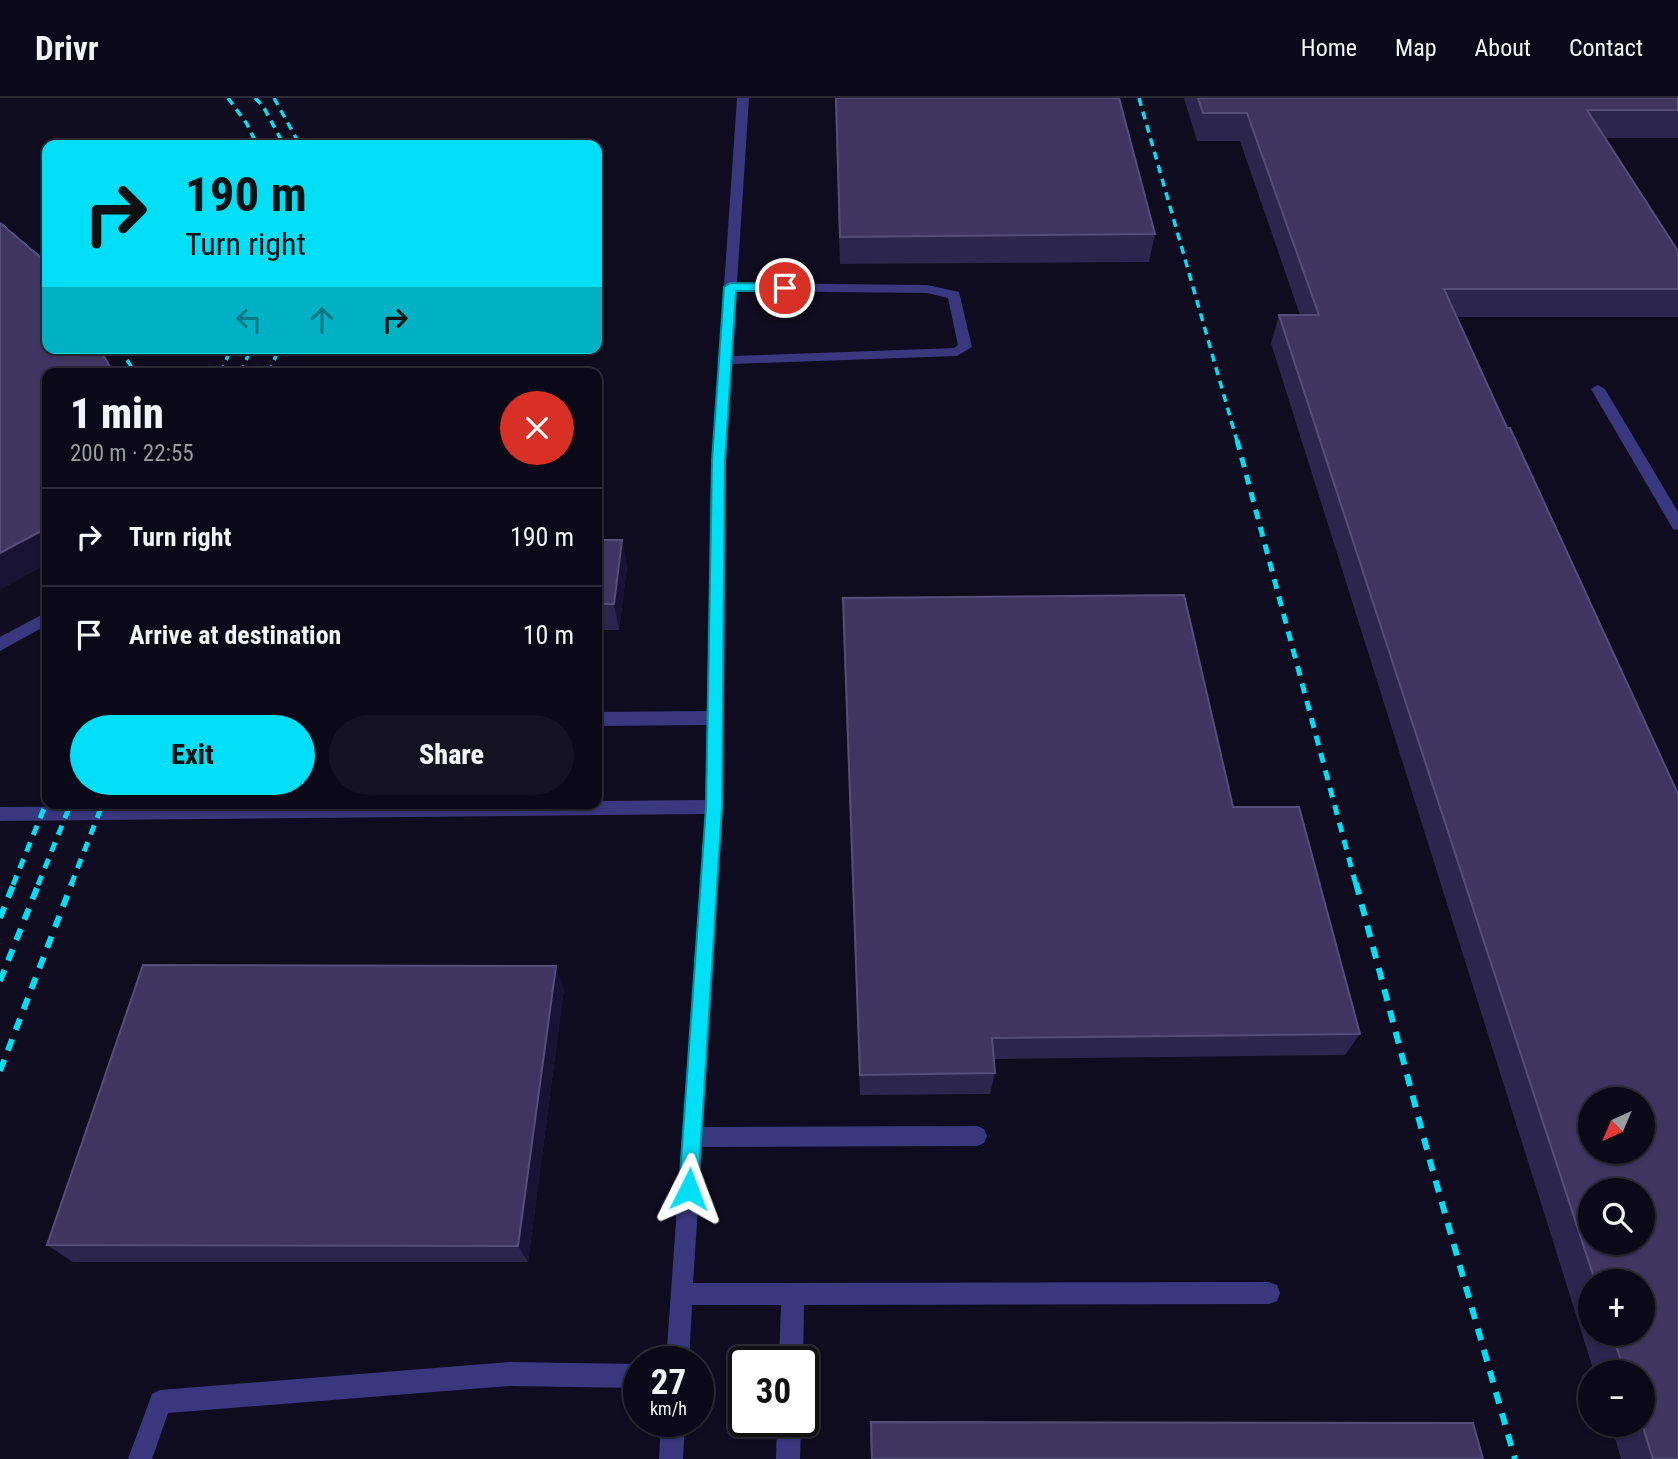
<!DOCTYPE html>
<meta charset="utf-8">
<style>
:root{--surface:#0b0917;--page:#141220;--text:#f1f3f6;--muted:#9a9aa1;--line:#2b2a36;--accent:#00dff5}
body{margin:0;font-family:"Roboto Condensed",sans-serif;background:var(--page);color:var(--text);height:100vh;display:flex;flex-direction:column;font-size:26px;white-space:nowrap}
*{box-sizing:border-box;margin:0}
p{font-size:23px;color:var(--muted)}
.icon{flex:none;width:38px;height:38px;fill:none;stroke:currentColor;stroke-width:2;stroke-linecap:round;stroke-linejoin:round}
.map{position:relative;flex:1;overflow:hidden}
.details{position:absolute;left:42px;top:270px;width:560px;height:441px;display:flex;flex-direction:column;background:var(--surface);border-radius:14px;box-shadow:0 2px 5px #0004,0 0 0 2px var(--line)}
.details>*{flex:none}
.guide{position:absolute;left:42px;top:42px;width:560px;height:214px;border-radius:14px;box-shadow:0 2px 5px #0004,0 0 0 2px var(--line);background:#00dff5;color:#111;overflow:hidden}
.needle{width:46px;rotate:224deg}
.controls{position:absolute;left:1578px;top:989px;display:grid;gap:14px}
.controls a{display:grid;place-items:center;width:77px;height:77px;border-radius:50%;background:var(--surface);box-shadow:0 2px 5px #0004,0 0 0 2px var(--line);font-size:35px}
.speed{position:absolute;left:623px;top:1248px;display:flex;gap:14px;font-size:35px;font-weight:700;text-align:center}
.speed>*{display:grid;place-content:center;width:91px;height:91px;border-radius:50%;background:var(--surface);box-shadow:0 2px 5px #0004,0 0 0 2px var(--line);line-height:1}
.speed small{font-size:18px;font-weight:400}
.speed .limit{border:4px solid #111;border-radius:10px;background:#fff;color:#111}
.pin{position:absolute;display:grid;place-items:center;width:60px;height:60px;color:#fff;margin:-30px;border:4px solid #fff;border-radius:50%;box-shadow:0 2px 7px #0007}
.me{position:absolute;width:77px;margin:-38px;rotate:3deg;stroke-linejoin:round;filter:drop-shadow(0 0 5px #0008)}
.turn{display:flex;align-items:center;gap:24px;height:147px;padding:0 28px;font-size:32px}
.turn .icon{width:91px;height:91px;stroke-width:2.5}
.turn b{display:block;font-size:49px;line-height:60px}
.lanes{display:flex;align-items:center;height:66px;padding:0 28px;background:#0003;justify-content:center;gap:35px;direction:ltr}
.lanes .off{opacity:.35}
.round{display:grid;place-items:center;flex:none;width:74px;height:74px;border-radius:37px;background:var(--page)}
.head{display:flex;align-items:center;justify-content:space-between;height:119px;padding:0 28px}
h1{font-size:42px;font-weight:800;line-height:52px}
.cta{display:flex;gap:14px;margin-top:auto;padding:14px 28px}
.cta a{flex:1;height:80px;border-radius:42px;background:var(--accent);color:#111;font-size:28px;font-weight:800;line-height:80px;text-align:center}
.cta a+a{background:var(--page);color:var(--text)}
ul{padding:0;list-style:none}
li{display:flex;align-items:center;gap:21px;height:98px;padding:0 28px;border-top:2px solid var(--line)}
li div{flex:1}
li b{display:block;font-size:26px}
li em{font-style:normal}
header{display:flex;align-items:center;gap:42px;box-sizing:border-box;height:98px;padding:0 35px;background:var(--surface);border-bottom:2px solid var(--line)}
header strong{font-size:33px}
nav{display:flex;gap:38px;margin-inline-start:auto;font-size:24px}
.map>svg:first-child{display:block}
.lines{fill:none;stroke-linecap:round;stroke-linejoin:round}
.minor{fill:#39377e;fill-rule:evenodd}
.rail-far2{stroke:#00dff5;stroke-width:3.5;stroke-dasharray:8 6;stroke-linecap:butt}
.rail-far1{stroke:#00dff5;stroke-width:5;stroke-dasharray:10 8;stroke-linecap:butt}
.rail{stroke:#00dff5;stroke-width:6;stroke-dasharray:12 10;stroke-linecap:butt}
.wall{fill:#2c254d;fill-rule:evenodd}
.shaded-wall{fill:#191333}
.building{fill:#3e3660;stroke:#554e79;stroke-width:2;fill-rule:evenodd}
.route{fill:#00dff5;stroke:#00919f;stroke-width:2}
</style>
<header>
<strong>Drivr</strong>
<nav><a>Home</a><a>Map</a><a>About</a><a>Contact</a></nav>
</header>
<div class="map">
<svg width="1678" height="1361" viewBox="0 0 1678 1361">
<rect width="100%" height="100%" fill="#0f0c1f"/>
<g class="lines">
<g class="minor">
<path d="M737,0H749L737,185L927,187L959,194L972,249L957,258L732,266L726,363L723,709L703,1029L977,1028L984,1031L987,1038L984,1045L977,1048L702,1049L693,1185L1269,1184L1277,1187L1280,1195L1277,1203L1269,1206L804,1207L803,1264H779L781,1207H692L689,1264H666L705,716L0,723V709L597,705V703L705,702L707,627L597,628V614L707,613L712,363ZM737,193L927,195L948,200L958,247L954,250L733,258Z"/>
<path d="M1598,287L1605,291L1678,414V432L1673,431L1591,291Z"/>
<path d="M47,514V527L0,553V539Z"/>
<path d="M509,1264L639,1266V1290L509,1288L168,1315L152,1361H128L152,1296L160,1292Z"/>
<path d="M661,1323H685L683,1361H659Z"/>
<path d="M777,1323H801L800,1361H776Z"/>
</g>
<g class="rail-far2">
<path d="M228,0L247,26L257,47"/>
<path d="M255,0L263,8L284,47"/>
<path d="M274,0L300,47"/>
<path d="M1139,0L1237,343"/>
<path d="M0,126L47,166"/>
<path d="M120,250L135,275"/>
<path d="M221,275L231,250"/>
<path d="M241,275L251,250"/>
<path d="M269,275L279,250"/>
</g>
<g class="rail-far1">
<path d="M1237,342L1356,787"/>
<path d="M13,787L47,703"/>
<path d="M38,787L71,705"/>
<path d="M71,787L103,705"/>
</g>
<g class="rail">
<path d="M1356,785L1430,1063L1515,1361"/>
<path d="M0,820L14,785"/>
<path d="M0,883L39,785"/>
<path d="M0,973L72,785"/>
</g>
</g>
<g class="wall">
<path d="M835,0H1119L1155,136L1149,164L840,166Z"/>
<path d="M1184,0H1678V40H1605L1678,191V219H1457L1678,1361H1621L1611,1326H1643V1274H1594L1271,245L1279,217H1300L1240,43H1197ZM1591,1183H1643V1236H1591Z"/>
<path d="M597,442H622L627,469L619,532H597Z"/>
<path d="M843,500L1233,709L1360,936L1345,957L994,961L995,975L990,996L860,997L843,527Z"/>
<path d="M564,890L528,1164H73L47,1147Z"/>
<path d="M871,1324L1483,1361H871L870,1335Z"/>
</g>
<g class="shaded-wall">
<path d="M47,430V466L0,492V455Z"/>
<path d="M622,442L627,469L619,532L614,506Z"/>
<path d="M556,868L564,890L528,1164L518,1148Z"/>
</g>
<g class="building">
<path d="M836,0H1119L1155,136L840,139Z"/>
<path d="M1198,0H1678V12H1587L1678,153V191H1444L1507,330H1510L1678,696V1361H1653L1642,1326H1643V1274H1625L1612,1236H1643V1183H1595L1279,217H1319L1247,15H1203ZM1591,1001H1643V1054H1591ZM1591,1092H1643V1144H1591Z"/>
<path d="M0,125L40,159L47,171V250H99L111,270L112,275H47V430L0,455Z"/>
<path d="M597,442H622L614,506H597Z"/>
<path d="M1184,497L1233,709H1299L1360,936L992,940L995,975L860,977L843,500Z"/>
<path d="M143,867L556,868L518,1148L47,1147Z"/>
<path d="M871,1324L1473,1325L1483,1361H872Z"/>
</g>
<path class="route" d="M730,185L785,186L791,190L785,193H736L725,363L722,709L698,1091L696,1098L689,1101L682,1098L679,1091L706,709L712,363L724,189Z"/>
</svg>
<div class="controls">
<a><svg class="needle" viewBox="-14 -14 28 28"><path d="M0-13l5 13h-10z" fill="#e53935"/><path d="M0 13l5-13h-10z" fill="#9a9aa1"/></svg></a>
<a><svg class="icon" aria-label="search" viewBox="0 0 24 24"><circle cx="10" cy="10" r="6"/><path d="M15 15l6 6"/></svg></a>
<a>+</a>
<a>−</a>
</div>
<div class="speed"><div>27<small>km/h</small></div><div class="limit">30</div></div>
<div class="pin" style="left:785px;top:190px;background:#d93025"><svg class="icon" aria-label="arrive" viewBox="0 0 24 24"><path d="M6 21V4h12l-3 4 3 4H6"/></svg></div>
<svg class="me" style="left:689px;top:1091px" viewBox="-20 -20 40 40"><path d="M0-17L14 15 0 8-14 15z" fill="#00dff5" stroke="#fff" stroke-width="4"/></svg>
<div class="guide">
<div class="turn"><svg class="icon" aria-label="right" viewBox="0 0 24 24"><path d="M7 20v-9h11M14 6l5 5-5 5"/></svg><div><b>190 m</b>Turn right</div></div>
<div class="lanes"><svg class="icon off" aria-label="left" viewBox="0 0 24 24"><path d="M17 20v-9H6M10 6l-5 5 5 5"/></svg><svg class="icon off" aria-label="ahead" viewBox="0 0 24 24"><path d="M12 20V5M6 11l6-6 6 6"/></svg><svg class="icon" aria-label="right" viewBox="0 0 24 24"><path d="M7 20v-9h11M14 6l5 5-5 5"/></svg></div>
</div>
<section class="details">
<div class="head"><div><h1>1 min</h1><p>200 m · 22:55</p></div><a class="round" style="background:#d93025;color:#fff"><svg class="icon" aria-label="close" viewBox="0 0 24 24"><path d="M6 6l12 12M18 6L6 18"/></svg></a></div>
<ul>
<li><svg class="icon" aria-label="right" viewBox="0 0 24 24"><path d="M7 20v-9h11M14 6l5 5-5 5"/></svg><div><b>Turn right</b></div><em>190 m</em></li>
<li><svg class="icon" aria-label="arrive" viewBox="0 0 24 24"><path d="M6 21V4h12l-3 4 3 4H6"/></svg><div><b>Arrive at destination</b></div><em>10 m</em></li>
</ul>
<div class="cta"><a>Exit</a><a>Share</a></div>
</section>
</div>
